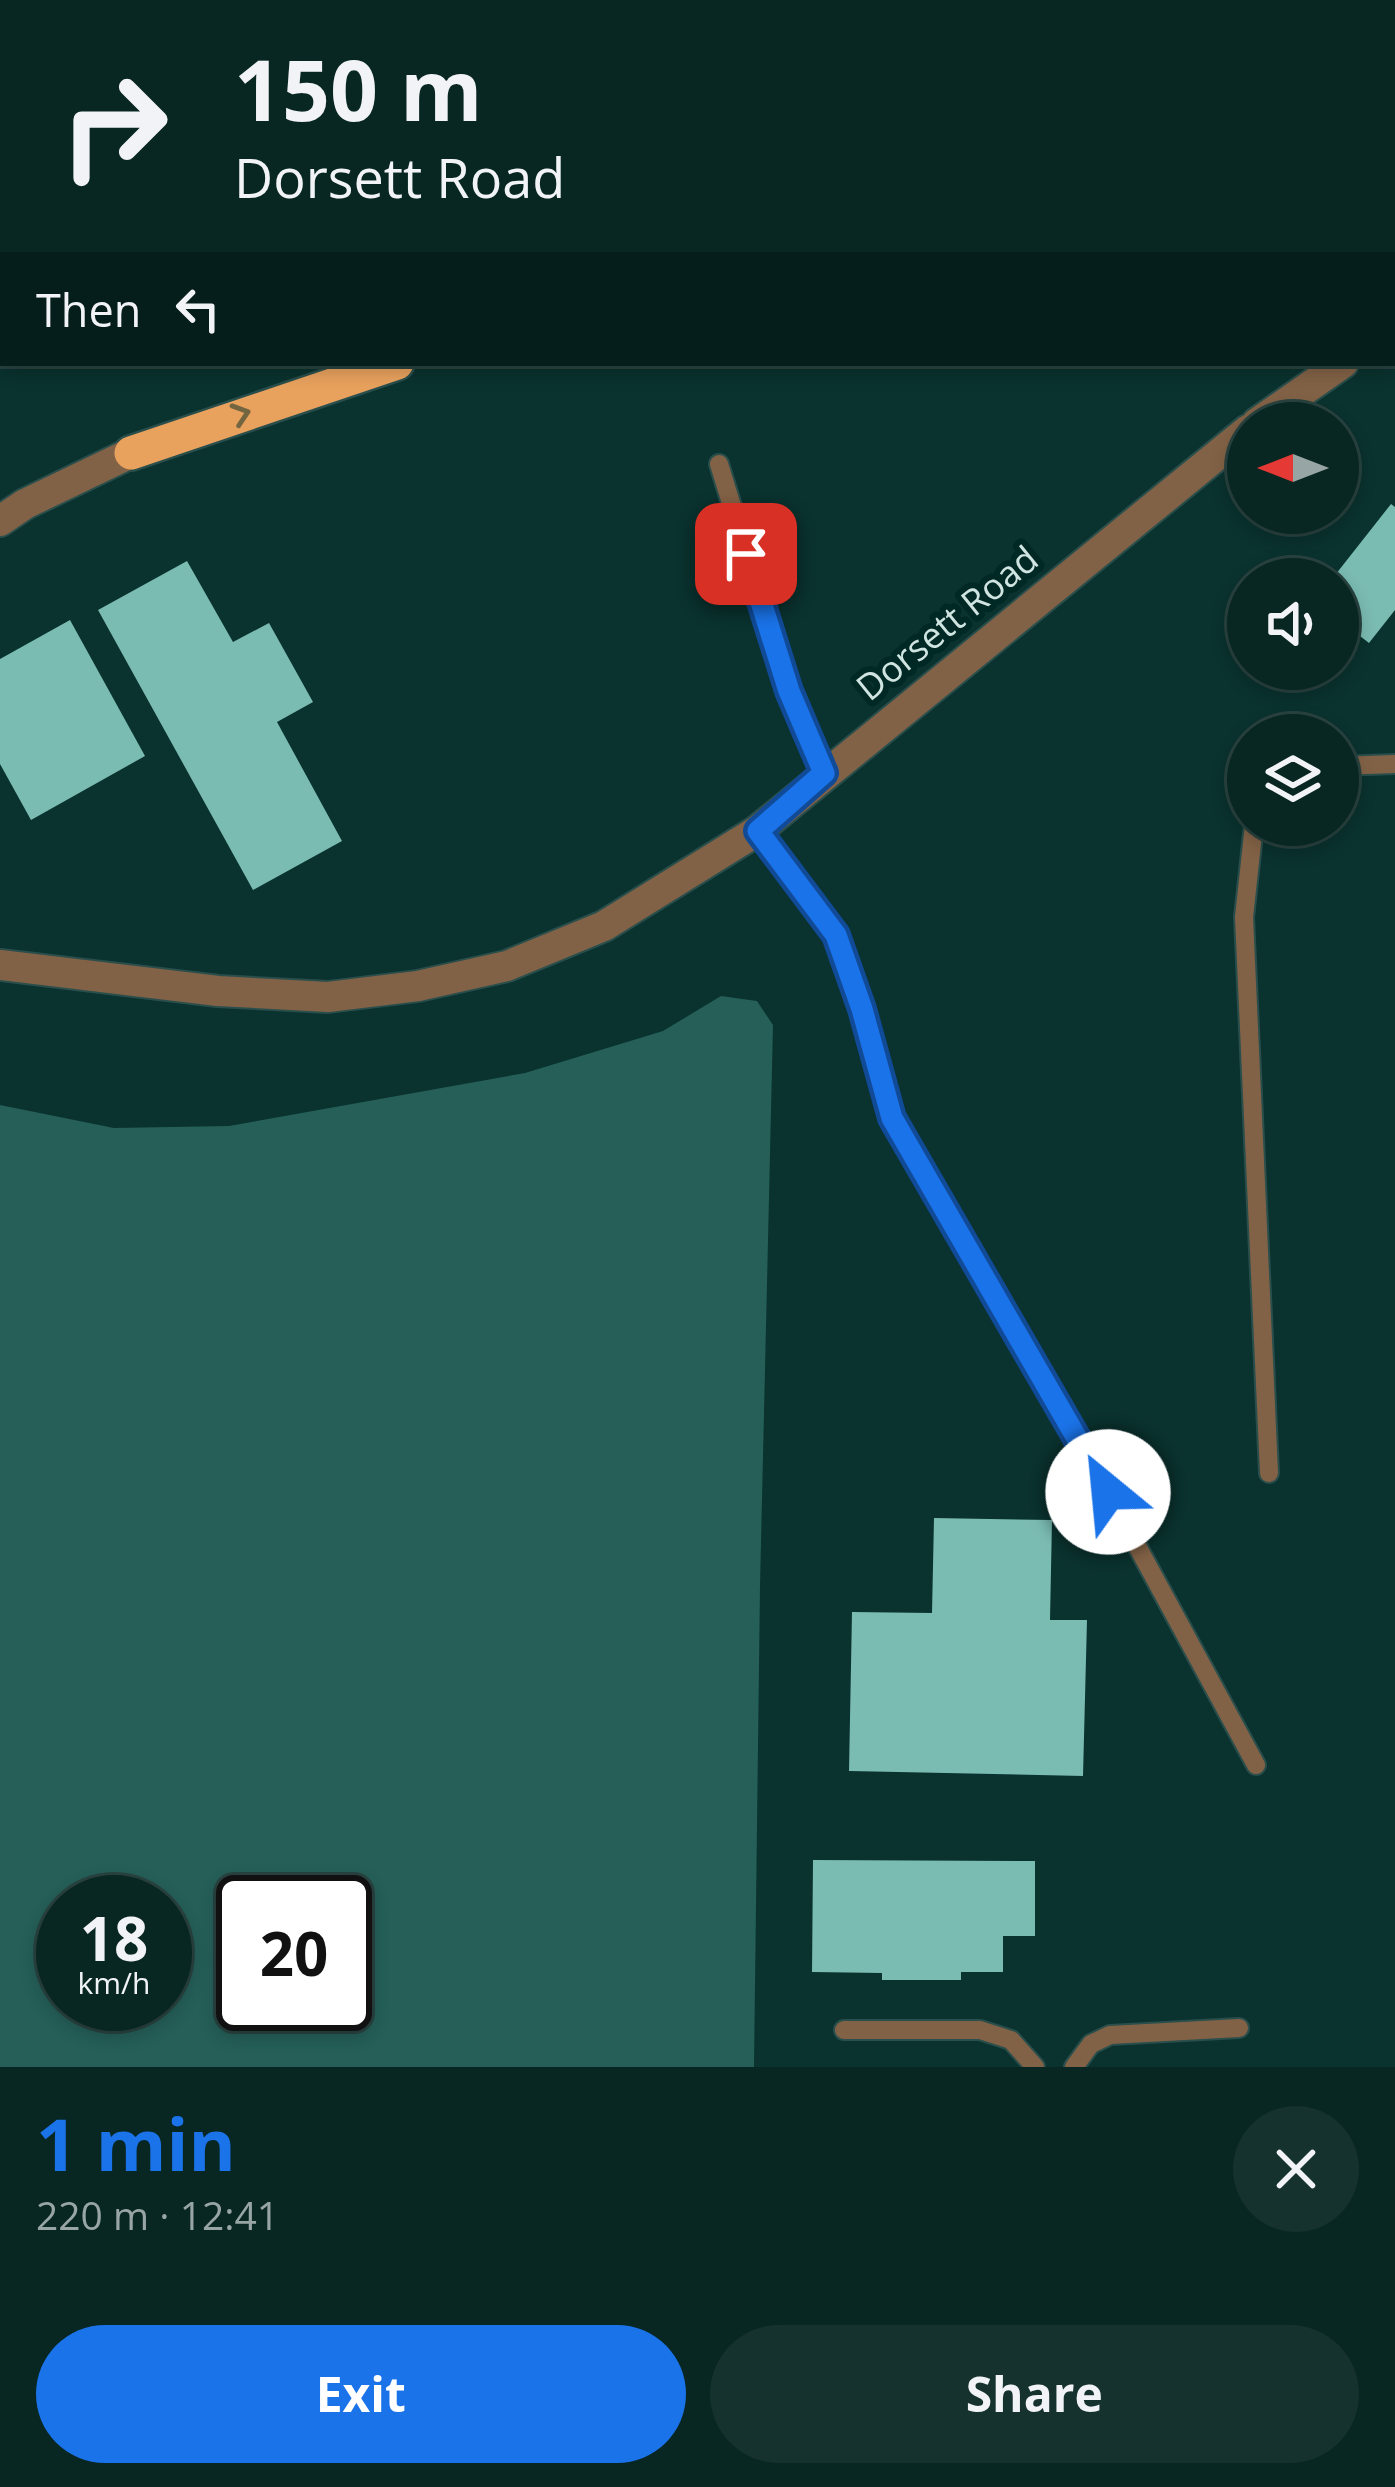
<!DOCTYPE html>
<meta charset="utf-8">
<style>
:root{--surface:#082622;--page:#16322f;--text:#f1f3f6;--muted:#98a5a5;--line:#294340;--accent:#1a73e8}
body{margin:0;font-family:"Open Sans",sans-serif;background:var(--page);color:var(--text);height:100vh;display:flex;flex-direction:column;font-size:45px;white-space:nowrap}
*{box-sizing:border-box;margin:0}
p{font-size:39px;color:var(--muted)}
.icon{flex:none;width:66px;height:66px;fill:none;stroke:currentColor;stroke-width:2;stroke-linecap:round;stroke-linejoin:round}
.map{position:relative;height:2067px;overflow:hidden}
.sheet{display:flex;flex-direction:column;background:var(--surface);flex:1}
.sheet>*{flex:none}
.hud{position:absolute;left:0px;top:0px;width:1395px;height:366px;box-shadow:0 6px 18px #0003,0 0 0 3px var(--line);background:#082622;color:var(--text);overflow:hidden}
.needle{width:78px;rotate:270deg}
.tools{position:absolute;left:1227px;top:402px;display:grid;gap:24px}
.tools a{display:grid;place-items:center;width:132px;height:132px;border-radius:50%;background:var(--surface);box-shadow:0 6px 18px #0003,0 0 0 3px var(--line);font-size:60px}
.speed{position:absolute;left:36px;top:1875px;display:flex;gap:24px;font-size:60px;font-weight:700;text-align:center}
.speed>*{display:grid;place-content:center;width:156px;height:156px;border-radius:50%;background:var(--surface);box-shadow:0 6px 18px #0003,0 0 0 3px var(--line);line-height:1}
.speed small{font-size:30px;font-weight:400}
.speed .limit{border:6px solid #111;border-radius:18px;background:#fff;color:#111}
.pin{position:absolute;display:grid;place-items:center;width:102px;height:102px;color:#fff;margin:-51px;border-radius:24px;box-shadow:0 6px 18px #0006}
.me{position:absolute;width:132px;margin:-66px;rotate:332deg;stroke-linejoin:round;filter:drop-shadow(0 0 9px #0008)}
.turn{display:flex;align-items:center;gap:42px;height:252px;padding:0 36px;font-size:54px}
.turn .icon{width:156px;height:156px;stroke-width:2.5}
.turn b{display:block;font-size:84px;line-height:102px}
.then{display:flex;align-items:center;height:114px;padding:0 36px;background:#0003;gap:24px;font-size:45px}
.round{display:grid;place-items:center;flex:none;width:126px;height:126px;border-radius:63px;background:var(--page)}
.head{display:flex;align-items:center;justify-content:space-between;height:204px;padding:0 36px}
h1{font-size:72px;font-weight:700;line-height:90px;color:var(--accent)}
.cta{display:flex;gap:24px;margin-top:auto;padding:24px 36px}
.cta a{flex:1;height:138px;border-radius:72px;background:var(--accent);color:#fff;font-size:48px;font-weight:700;line-height:138px;text-align:center}
.cta a+a{background:var(--page);color:var(--text)}
.map>svg:first-child{display:block}
.green{fill:#255f58;fill-rule:evenodd}
.building{fill:#7abbb2}
.lines{fill:none;stroke-linecap:round;stroke-linejoin:round}
.service-casing{stroke:#2a4e4b;stroke-width:22}
.minor-casing{stroke:#2a4e4b;stroke-width:34}
.tertiary-casing{stroke:#2a4e4b;stroke-width:34}
.trunk-casing{stroke:#2a4e4b;stroke-width:38}
.service{stroke:#826246;stroke-width:18}
.minor{stroke:#826246;stroke-width:30}
.tertiary{stroke:#826246;stroke-width:30}
.trunk{stroke:#e9a25e;stroke-width:33}
.oneway{stroke:#746541}
.route-casing{stroke:#114b97;stroke-width:30}
.route{stroke:#1a73e8;stroke-width:21}
.labels{text-anchor:middle;stroke-width:12;stroke-linejoin:round;paint-order:stroke}
.street-label{font-size:36px;fill:#d0e4e1;stroke:#002824}
</style>
<div class="map">
<svg width="1395" height="2067" viewBox="0 0 1395 2067">
<rect width="100%" height="100%" fill="#0a322e"/>
<path class="green" d="M721,996L757,1001L773,1025L760,1586L754,2067H0V1105L114,1128L229,1126L525,1073L663,1031ZM63,1902H165V2004H63ZM243,1902H345V2004H243Z"/>
<g class="building">
<path d="M1391,504L1395,507V610L1369,643L1338,619V579H1332Z"/>
<path d="M187,561L233,642L269,623L313,702L277,722L342,841L253,890L98,610Z"/>
<path d="M70,620L145,756L31,820L0,764V659Z"/>
<path d="M934,1518L1052,1520L1050,1620H1087L1083,1776L849,1771L852,1612L932,1613Z"/>
<path d="M813,1860L1035,1861V1936H1003V1972H961V1980H882V1973L812,1972Z"/>
</g>
<g class="lines">
<defs>
<g id="service">
<path d="M388,3L389,0"/>
<path d="M0,130H3"/>
<path d="M719,464L789,691L824,773"/>
<path d="M1338,766L1395,764"/>
<path d="M1254,825L1244,917L1269,1473"/>
<path d="M757,831L835,935L862,1009L893,1118L1066,1415L1256,1765"/>
<path d="M844,2030H980L1011,2040L1035,2067"/>
<path d="M1074,2067L1091,2044L1110,2035L1239,2028"/>
</g>
<g id="minor">
<path d="M1392,330L1395,328"/>
<path d="M1257,423L1343,363"/>
<path d="M0,521L25,504L131,453"/>
<path d="M0,965L218,991L328,997L418,986L507,966L604,926L757,831L1248,430"/>
</g>
<g id="tertiary">
<path d="M413,0L435,3"/>
<path d="M996,3L1004,0"/>
</g>
<g id="trunk">
<path d="M1392,21L1395,20"/>
<path d="M1392,76H1395"/>
<path d="M0,213H3"/>
<path d="M0,278H3"/>
<path d="M131,453L397,363"/>
</g>
</defs>
<use href="#service" class="service-casing"/>
<use href="#minor" class="minor-casing"/>
<use href="#tertiary" class="tertiary-casing"/>
<use href="#trunk" class="trunk-casing"/>
<use href="#service" class="service"/>
<use href="#minor" class="minor"/>
<use href="#tertiary" class="tertiary"/>
<use href="#trunk" class="trunk"/>
</g>
<defs><path id="oneway-chevron" d="M-2-3.5L2.5 0L-2 3.5" fill="none" stroke-width="1.6" stroke-linecap="round" stroke-linejoin="round" transform="scale(3)"/></defs>
<use class="oneway" href="#oneway-chevron" transform="translate(241 414) rotate(-18)"/>
<g class="lines">
<defs>
<path id="route" d="M746,554L789,691L824,773L758,831L836,935L862,1009L892,1118L1108,1492"/>
</defs>
<use href="#route" class="route-casing"/>
<use href="#route" class="route"/>
</g>
<g class="labels">
<g class="street-label">
<text transform="translate(947 623) rotate(-39)" y="13">Dorsett Road</text>
</g>
</g>
</svg>
<div class="tools">
<a><svg class="needle" viewBox="-14 -14 28 28"><path d="M0-13l5 13h-10z" fill="#e53935"/><path d="M0 13l5-13h-10z" fill="#98a5a5"/></svg></a>
<a><svg class="icon" aria-label="sound" viewBox="0 0 24 24"><path d="M4 9h4l5-4v14l-5-4H4zM17 9q2 3 0 6"/></svg></a>
<a><svg class="icon" aria-label="layers" viewBox="0 0 24 24"><path d="M12 4l9 5-9 5-9-5zM3 14l9 5 9-5"/></svg></a>
</div>
<div class="speed"><div>18<small>km/h</small></div><div class="limit">20</div></div>
<div class="pin" style="left:746px;top:554px;background:#d93025"><svg class="icon" aria-label="arrive" viewBox="0 0 24 24"><path d="M6 21V4h12l-3 4 3 4H6"/></svg></div>
<svg class="me" style="left:1108px;top:1492px" viewBox="-20 -20 40 40"><circle r="19" fill="#fff"/><path d="M0-13L10 11 0 6-10 11z" fill="#1a73e8"/></svg>
<div class="hud">
<div class="turn"><svg class="icon" aria-label="right" viewBox="0 0 24 24"><path d="M7 20v-9h11M14 6l5 5-5 5"/></svg><div><b>150 m</b>Dorsett Road</div></div>
<div class="then">Then<svg class="icon" aria-label="left" viewBox="0 0 24 24"><path d="M17 20v-9H6M10 6l-5 5 5 5"/></svg></div>
</div>
</div>
<section class="sheet">
<div class="head"><div><h1>1 min</h1><p>220 m · 12:41</p></div><a class="round"><svg class="icon" aria-label="close" viewBox="0 0 24 24"><path d="M6 6l12 12M18 6L6 18"/></svg></a></div>
<div class="cta"><a>Exit</a><a>Share</a></div>
</section>
